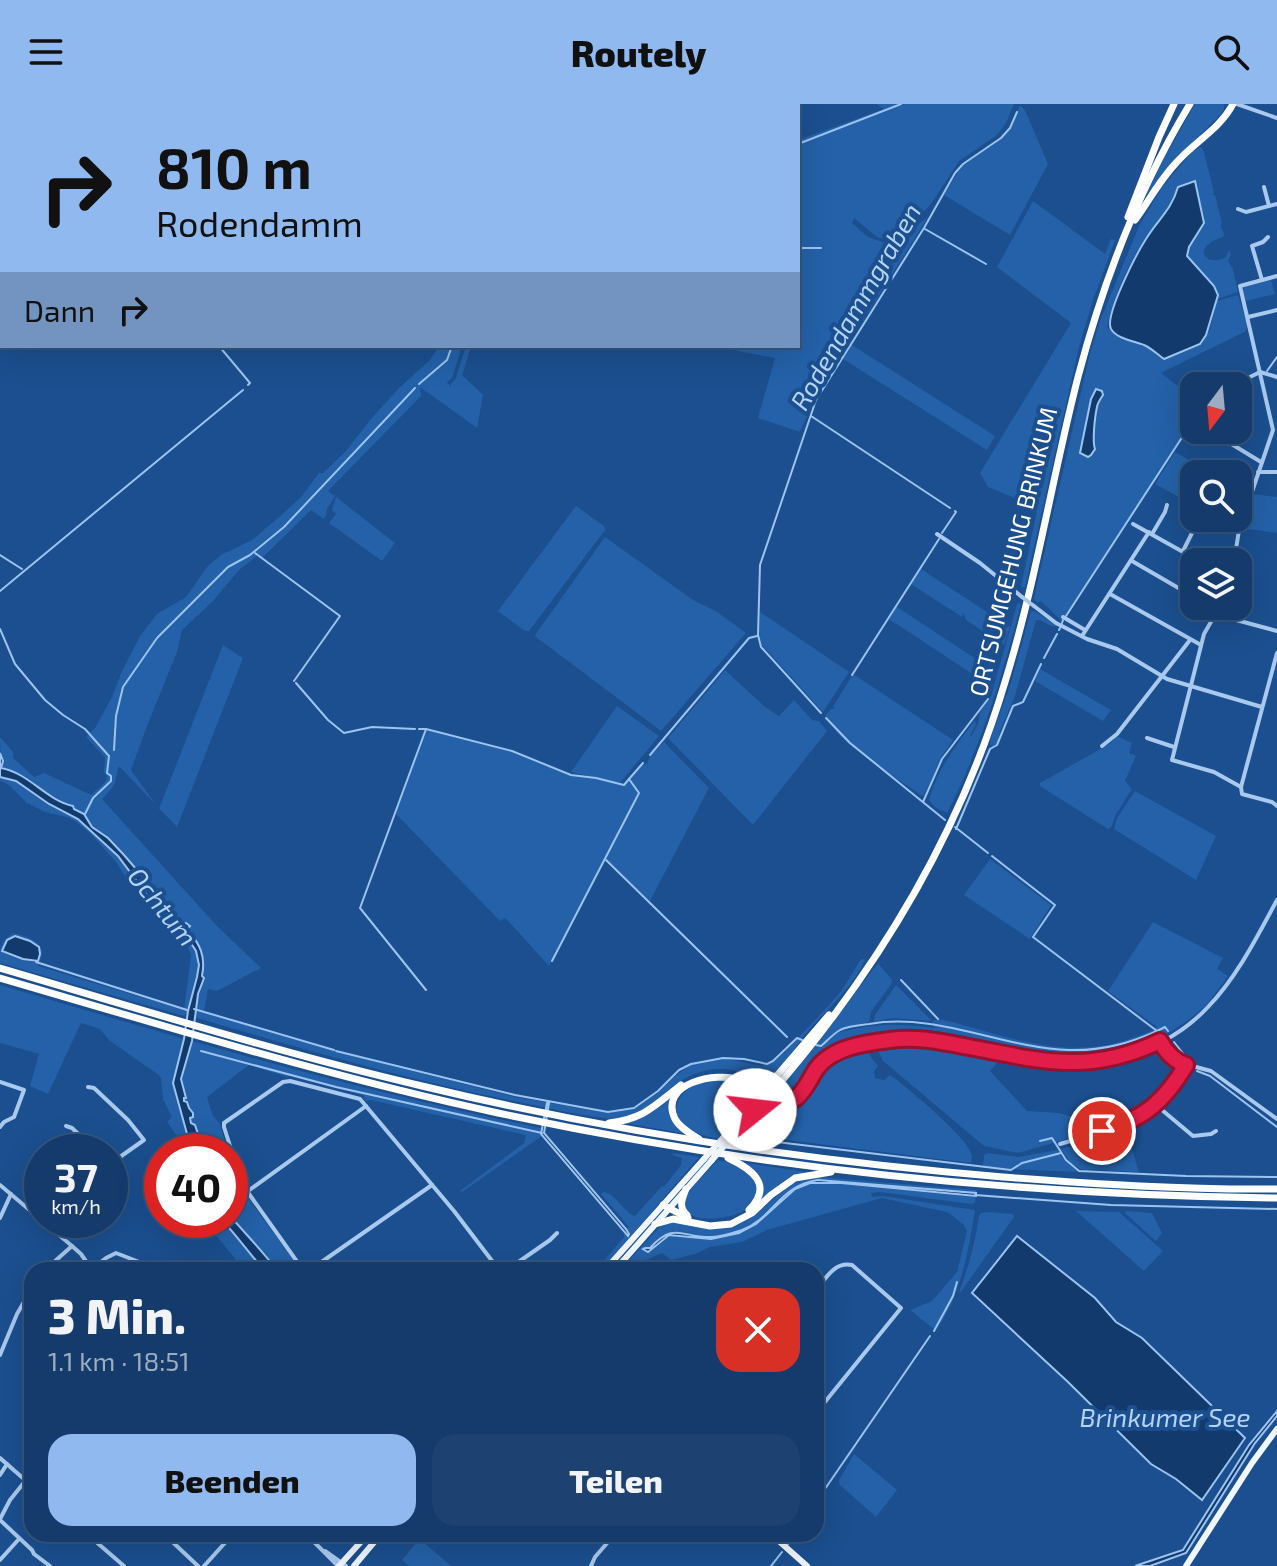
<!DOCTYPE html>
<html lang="de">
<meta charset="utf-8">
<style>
:root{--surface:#143b6b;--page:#1d4271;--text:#f1f3f6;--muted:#9dadc1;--line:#33557e;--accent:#90b9f0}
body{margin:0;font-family:"Exo 2",sans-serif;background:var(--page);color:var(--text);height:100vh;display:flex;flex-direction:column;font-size:30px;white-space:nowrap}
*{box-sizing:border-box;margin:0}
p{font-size:26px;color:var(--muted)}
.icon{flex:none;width:44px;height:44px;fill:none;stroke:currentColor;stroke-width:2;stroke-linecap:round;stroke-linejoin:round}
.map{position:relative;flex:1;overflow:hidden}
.panel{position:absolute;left:24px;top:1158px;width:800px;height:280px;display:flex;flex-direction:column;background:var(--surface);border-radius:24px;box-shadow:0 8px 32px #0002,0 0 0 2px var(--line)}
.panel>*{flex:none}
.hud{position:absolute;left:0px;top:0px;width:800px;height:244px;box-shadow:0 8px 32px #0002,0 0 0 2px var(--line);background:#90b9f0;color:#111;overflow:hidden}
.needle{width:52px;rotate:196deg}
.fabs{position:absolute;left:1180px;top:268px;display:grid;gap:16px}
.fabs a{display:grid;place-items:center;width:72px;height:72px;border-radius:16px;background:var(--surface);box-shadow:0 8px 32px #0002,0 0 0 2px var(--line);font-size:40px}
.speed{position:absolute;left:24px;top:1030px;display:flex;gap:16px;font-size:40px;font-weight:700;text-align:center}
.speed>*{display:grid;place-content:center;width:104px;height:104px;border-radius:50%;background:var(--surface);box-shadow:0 8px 32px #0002,0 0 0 2px var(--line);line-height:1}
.speed small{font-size:20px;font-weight:400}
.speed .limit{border:12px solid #d22;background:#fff;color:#111}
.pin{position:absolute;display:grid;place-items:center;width:68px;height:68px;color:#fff;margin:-34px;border:4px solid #fff;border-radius:50%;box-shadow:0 2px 8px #0007}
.me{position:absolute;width:88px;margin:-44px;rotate:74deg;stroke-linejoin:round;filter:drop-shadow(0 0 6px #0008)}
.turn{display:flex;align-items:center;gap:28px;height:168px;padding:0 24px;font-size:36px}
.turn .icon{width:104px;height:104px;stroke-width:2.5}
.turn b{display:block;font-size:56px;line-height:68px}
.then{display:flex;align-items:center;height:76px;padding:0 24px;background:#0003;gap:16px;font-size:30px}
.round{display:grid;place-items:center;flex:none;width:84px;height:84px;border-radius:24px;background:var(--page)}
.summary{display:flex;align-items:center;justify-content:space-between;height:136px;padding:0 24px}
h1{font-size:48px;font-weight:800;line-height:60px}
.cta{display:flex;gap:16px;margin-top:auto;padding:16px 24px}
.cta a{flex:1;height:92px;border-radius:24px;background:var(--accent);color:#111;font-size:32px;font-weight:800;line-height:92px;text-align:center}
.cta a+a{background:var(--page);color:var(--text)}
header{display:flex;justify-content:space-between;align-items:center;height:104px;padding:0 24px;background:var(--accent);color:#111;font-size:36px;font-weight:800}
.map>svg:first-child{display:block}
.green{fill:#2461a8;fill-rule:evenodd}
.water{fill:#123a6d;stroke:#9cc4f0;stroke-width:2}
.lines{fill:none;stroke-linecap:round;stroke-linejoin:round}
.stream{stroke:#9cc4f0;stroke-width:2}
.minor{stroke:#a9c9ee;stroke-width:4}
.major{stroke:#f0f6ff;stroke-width:6}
.highway{stroke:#fff;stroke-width:7}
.minor-bridge{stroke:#a9c9ee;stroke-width:4}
.major-bridge{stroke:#f0f6ff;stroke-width:6}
.route-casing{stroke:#92132f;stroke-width:20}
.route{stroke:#e11d48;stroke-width:14}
.labels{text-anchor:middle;stroke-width:8;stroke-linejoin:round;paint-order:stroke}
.street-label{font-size:24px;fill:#fff;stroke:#1b4f8f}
.water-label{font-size:26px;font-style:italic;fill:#b5d3f5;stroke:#1b4f8f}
</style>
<header><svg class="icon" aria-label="menu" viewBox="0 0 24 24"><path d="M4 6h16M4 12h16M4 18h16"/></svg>Routely<svg class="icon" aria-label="search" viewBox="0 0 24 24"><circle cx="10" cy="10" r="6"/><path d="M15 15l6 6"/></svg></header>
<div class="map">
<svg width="1277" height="1462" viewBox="0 0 1277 1462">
<rect width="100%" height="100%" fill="#1b4f8f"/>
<g class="green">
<path d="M876,0H1014L1006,19L997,31L959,57L933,97L922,110L891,134L884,135L877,133L854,114L852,119L868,133L897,143L900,139L896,137L928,113L814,295L800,328L758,314L775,254L712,242H798V36L884,5Z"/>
<path d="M1195,0H1224V5L1221,10L1171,60L1145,94L1164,54Z"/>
<path d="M1020,1L1025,6L1048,60L1010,131L944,91L963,60L992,42L1010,24Z"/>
<path d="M1200,43L1202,44L1204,48L1214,88L1213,91H1215L1222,120L1220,121L1224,130L1223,133C1189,144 1207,164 1226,153L1229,146L1231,151L1228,157L1233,165L1238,188L1218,195C1217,179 1198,165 1188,152L1190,143L1205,120L1195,78L1177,85C1172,104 1158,116 1147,132C1128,158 1114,193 1107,223L1115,231L1146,242L1164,256L1202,240L1210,225L1217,197L1238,191L1247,220L1246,227L1161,269L1194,295V316L1062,517L1041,497L1037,499L1034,494L1090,249L1100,217L1139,122L1162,83L1192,48Z"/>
<path d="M1033,97L1105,150L1111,135L1115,136L1093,196L1079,243L1025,483L1022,484L1021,482L1037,407L1010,392L988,383L980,369L1071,219L997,163Z"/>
<path d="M1271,176L1275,190L1246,197L1243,186L1245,183Z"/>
<path d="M852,241L995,332L987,346L843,255Z"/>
<path d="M439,242H462L452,274L447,278L451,283V280L456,274L466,242H471L462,271L483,291L477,324L420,283L421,292L328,387L335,392L327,405L326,411L324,415L311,406L261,455L257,452L239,466L213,497L182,526L177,548L147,622L131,666L159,705L223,541L243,554L177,723L119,662C114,680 117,681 102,695L217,822L261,864L217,887L208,885L204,908L335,947L515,993L608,1009L635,1005L658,989L674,973L692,960L706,957L728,955L761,962L772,959L784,949L830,900L842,886L861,855H865C853,885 824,907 804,932C796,942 780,969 768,973C756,977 744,969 732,966C718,963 703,966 690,972C658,987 653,1014 611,1015C577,1011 543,1003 509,996C402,974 298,944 194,913C195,901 200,891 202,880C205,860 200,840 187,824V823L165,802L156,788L124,751L108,734L92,723L84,710L33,680L25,673L1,663L0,633L13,648V654L34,673L44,669L91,691L105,678L107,673L104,668L105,653L86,633L95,624L112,593L122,567L140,532L157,510L186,493L207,463L221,451L252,436L278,414L301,393L319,369H323L346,347L370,316L399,284L430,256Z"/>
<path d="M1175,348L1213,370H1194V401L1155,380Z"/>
<path d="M1253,390L1277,393V429L1242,424Z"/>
<path d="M336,393L395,439L382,457L329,419L336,410L332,406Z"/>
<path d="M576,402L604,422L605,426L529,527H525L498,507Z"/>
<path d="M605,433L693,496L716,507L746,529L661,627L536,533L535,531Z"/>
<path d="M921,465L1010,523L1004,541L966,516L963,508L962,513L911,480Z"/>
<path d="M1019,499L1021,501C1002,572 981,643 947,709L935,703L929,696C937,666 956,641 975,616L976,620L970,632L971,633L978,620L980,608L991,592L1017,500Z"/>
<path d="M897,503L996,568L992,583L889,515Z"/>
<path d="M1031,507L1036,508L1058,522C1050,525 1044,515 1036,516L1015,592L1000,627L998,639L992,642L990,640V636L1010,582Z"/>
<path d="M760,508L849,568L823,608L762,541L759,532Z"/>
<path d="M1040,565L1111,606L1103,617L1035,577Z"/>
<path d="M725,566L765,603L779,612L794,596L812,616L819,617L827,627L753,721L668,634Z"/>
<path d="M853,570L953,636C946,646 939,656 935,667C932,675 928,684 923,692C900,676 833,637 826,611L831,605H835L833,603Z"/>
<path d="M617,602L659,632L620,679L599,675L624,681L642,661L647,660L650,652L664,638L709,684L650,797L605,755L549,862L511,820L505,814L500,817L396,710L426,626L511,648L570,671L595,674L571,668Z"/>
<path d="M1117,632L1132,639L1129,649L1136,652L1125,677L1132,685L1115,712L1112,722L1108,725L1040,682V679L1111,639Z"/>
<path d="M0,673L16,677L49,700L78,715L118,752L159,805L187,833L196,847L199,861L188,907L184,912L0,859C0,842 0,839 13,829C23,831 42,837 42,848C42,853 39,858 38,862L184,906L191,851L186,839L180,830L168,817L142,798L116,758L91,730L75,717L67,713L45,708L27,699L10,682L0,676ZM15,832L35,840L40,850L38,857L34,858L4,849Z"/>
<path d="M1135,687L1216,732L1196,776L1114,725L1117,714Z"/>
<path d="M990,755L1051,801L1030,835L964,791Z"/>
<path d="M1153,818L1223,854L1217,865L1228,872L1206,902L1187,917L1164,932L1133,946L1103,955L1076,957L1042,954V952L1032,951L1031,952C982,943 932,928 883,934L882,931L864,934V938C849,941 833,945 821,955C806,969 806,985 785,993L777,990L781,981L820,935L878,859L892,876V879L871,908L869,918L840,925V928C875,919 899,919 935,924L932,917L891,914L874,918L875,911L896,881L932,917L940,915C990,927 1041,948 1093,943C1114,941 1134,934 1153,926L1157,923L1108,887Z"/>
<path d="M0,881L184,935L173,979L192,1048H181L177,1032L167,1018L172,1013L163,995L161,974L159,971L110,937L100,925L81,919L48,990L30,982L39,950L0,939Z"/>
<path d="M192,937C308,970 423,1000 541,1024V1030L542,1032L462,1088L460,1087L524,1039L526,1031L371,996L366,997L363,991L289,972L287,973L249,961L207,993L213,1012L220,1020L228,1048H203C201,1038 198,1030 195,1021L191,1020L187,998L184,997V994L186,993C184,988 182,984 181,979C180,973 189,942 192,937Z"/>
<path d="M898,937L942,940L1018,955L1020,957L1019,963L997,959L990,967L1027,1007C1049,1009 1078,1005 1087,1029L1018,1049L984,1042L883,957L877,945L879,944V942L883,939Z"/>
<path d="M859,944H869L870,952L878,962L874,967L875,974L884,976L890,971C907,983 963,1030 970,1047C973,1053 972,1053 971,1059L748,1031L742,1038L735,1037L760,1008L767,1004L791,1000L799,995L818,968L832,954Z"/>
<path d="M734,976C744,981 748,983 749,994L718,1035C708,1032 696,1030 687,1024C664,1009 681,984 702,978C712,975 724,977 734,976Z"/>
<path d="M677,987L670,1008L687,1030L625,1019C647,1014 661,1002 677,987Z"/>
<path d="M1111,1032L1130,1039L1139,1068L1080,1065L1070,1058L1061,1045Z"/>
<path d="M1058,1046L1061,1052L1078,1068L1010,1065L983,1062L984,1051L988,1049L1018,1053Z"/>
<path d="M673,1049L699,1053L602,1166H596L624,1133V1129L626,1131L629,1130L626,1125L629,1123L601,1090L603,1088C617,1090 623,1108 635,1112L662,1082L664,1083L681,1061L682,1054L672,1051Z"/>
<path d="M230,1054L244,1088L300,1166H277L265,1149L249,1135L230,1112Z"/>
<path d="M718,1056C736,1060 758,1065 756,1087C755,1095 750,1103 743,1107C731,1115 683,1122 684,1099C685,1088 710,1065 718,1056Z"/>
<path d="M745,1059L807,1068L785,1076L758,1102L761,1075L752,1064Z"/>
<path d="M818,1073L977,1086L976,1089L818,1076C784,1081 774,1108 747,1124C738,1129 722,1133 711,1133C699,1134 686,1128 674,1128C660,1129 654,1144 644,1145L651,1147L664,1134L669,1131L711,1135L739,1129L756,1120L795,1085L810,1079H841L976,1092L975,1099L971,1100L880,1088L871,1089L872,1093L883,1092L975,1106C970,1141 959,1200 935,1226L910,1206L932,1197L957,1168L967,1127L964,1121L947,1108L882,1094L767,1126L742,1138L710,1143L695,1150L671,1156L662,1149L627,1164L624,1162L663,1119L669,1117L732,1122L755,1111L790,1080Z"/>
<path d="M1076,1107L1119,1108L1163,1147L1144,1167Z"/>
<path d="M1126,1107L1152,1109L1162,1129L1156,1137L1125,1109Z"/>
<path d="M988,1108L1013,1110L1014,1113L960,1189L959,1188C969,1162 975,1138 979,1112L981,1109Z"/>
<path d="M204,1116H222L264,1166H244Z"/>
<path d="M854,1350L897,1386L876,1413L839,1380V1376Z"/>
<path d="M421,1433L422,1437L451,1462H409L402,1456Z"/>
</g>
<g class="water">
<path d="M1195,77L1204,119L1189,143L1187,152L1214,182L1218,191L1206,231L1200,240L1164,255C1157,250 1151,244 1144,241C1134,237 1117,235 1111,225C1104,212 1137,149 1146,135C1158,115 1171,107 1178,83Z"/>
<path d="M1096,285L1102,287L1103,291C1101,294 1097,300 1097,303C1095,312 1092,337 1095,345L1091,351L1088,353L1080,349L1091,295Z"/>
<path d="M0,649L3,657L1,664C29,669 46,696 73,702L74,705L84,710L92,723L108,734L124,751L156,788L165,802L174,809L183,821L186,819L190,822L187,825C200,840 206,852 202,872L204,874L198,890L192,937L181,975L186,994H184V997L187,998L189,1004L193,1009V1013L190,1014L191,1019L195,1021C198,1030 201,1038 203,1048H192L173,979L184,935L188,907L197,873L199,861L196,847L187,833L148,792L118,752L78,715L49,700L16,677L0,673Z"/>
<path d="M15,832L30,837L39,843L40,850L38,857L23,855L2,847L7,836Z"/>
<path d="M547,999H549L544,1029L626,1125L629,1130L628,1132L541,1030Z"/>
<path d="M818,1076L976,1089V1092L841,1079H810L795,1085L756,1120L739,1129L711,1135L669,1131L648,1148L643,1145L645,1144H650C675,1117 681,1134 712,1133C721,1133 733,1129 742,1126C774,1114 778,1082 818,1076Z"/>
<path d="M230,1112C246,1130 262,1147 277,1166H264C249,1149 237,1132 222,1116H230Z"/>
<path d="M1017,1132L1095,1194L1116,1218L1142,1234L1245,1334L1202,1396L1176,1375L1151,1360L1068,1278L972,1189Z"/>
<path d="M1277,1307V1312L1255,1339L1186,1449L1150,1462H1135L1183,1446L1249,1341Z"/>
</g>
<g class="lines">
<g class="stream">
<path d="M294,0L295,2"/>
<path d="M474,2V0"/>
<path d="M798,40L901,0"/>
<path d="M925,125L986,160"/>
<path d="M798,144H821"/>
<path d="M219,242L250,279L248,281"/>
<path d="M1267,267L1277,253"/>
<path d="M419,280L447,256L452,242"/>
<path d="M811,312L950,404"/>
<path d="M942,429L956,408L955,407"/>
<path d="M255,449L340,512L294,577"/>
<path d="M0,451L22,465"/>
<path d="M0,487L243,286"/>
<path d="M1066,512L1194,315"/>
<path d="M1062,519L1063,516"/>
<path d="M0,525L15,560L45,596L63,611L85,625L109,652L107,669L111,672V677L93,694L85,710"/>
<path d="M1059,526L1060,524"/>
<path d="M1044,554L1057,530"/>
<path d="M852,571L939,435"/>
<path d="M296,579L328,616L344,629L372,623L415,625"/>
<path d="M821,609L761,543L758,531L760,461L816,296L924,124L955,69L963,60L1001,34L1010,24L1017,8"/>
<path d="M826,614L850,639L945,716"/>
<path d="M419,625H426L512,647L571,671L596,674L624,681L629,675"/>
<path d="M114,646L116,612L123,583L157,534L228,463L250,451L284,423L415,284"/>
<path d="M650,651L749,534L757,532"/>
<path d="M923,698L942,655L988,595"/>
<path d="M955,723L988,749"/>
<path d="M956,725L990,645L997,641L1013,602L1023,598L1041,560"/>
<path d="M992,752L1055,801L1033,833L1157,927L1165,923L1168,927"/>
<path d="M606,756L787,933"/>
<path d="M552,857L639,689L629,675L643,659"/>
<path d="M36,858L187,906"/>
<path d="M901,876L938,915"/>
<path d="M426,886L360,804L426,625"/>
<path d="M194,905L334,946"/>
<path d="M1174,938L1189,957"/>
<path d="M816,941L821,942C827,937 833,930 840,926C848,922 860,921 869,920C938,908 1001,944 1069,946C1100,947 1129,940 1157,927"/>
<path d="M201,947L336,983L542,1029"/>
<path d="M336,947L515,991L608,1008L634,1004L658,987L679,966L691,960L723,954L744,955L767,960L773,957L797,934L802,936"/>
<path d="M1197,967L1210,972L1277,1023"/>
<path d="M751,1035L1011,1066L1022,1059L1061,1049"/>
<path d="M1040,1037L1052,1034L1066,1056L1079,1067L1186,1072L1277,1073"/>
<path d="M975,1091L1111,1101L1277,1105"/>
<path d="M934,1227L953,1192L957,1178"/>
<path d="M816,1398L930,1232"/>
<path d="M788,1440L794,1430"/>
<path d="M771,1462L782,1448"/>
</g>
<g class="minor">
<path d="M1237,0L1277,14"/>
<path d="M1264,83L1269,102"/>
<path d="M1238,105L1246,108L1277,100"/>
<path d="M1262,176L1252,142L1263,138L1268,133"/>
<path d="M1248,213L1277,206"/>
<path d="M1232,282L1260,268L1277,273"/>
<path d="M1218,326L1220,333L1261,358"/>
<path d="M1258,368H1277"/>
<path d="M1133,420L1201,458"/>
<path d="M937,430L980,459L1022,493"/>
<path d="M1152,430L1165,408L1167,401"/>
<path d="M1183,447L1196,421"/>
<path d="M1132,457L1194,493"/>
<path d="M1234,458L1239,426L1273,326L1240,182L1277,172"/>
<path d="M1110,490L1201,541"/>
<path d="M1034,502L1056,519L1087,535L1117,545L1167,575L1262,603"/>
<path d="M1209,502L1225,513L1277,527"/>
<path d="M1220,502L1204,530L1172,656L1214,668L1241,683L1242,690L1272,698L1277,702"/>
<path d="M1063,513L1085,526"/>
<path d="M1082,532L1149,428"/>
<path d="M1147,634L1174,643"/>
<path d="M1102,642L1117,630L1190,536"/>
<path d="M1241,683L1277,549"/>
<path d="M1160,937L1166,948L1175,956L1181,959L1211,967L1277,1015"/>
<path d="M0,978L24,986L14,1013L4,1018L0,1023"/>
<path d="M88,983L94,984L128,1016L144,1036L110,1060"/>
<path d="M1156,1001L1193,1032L1211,1030L1216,1027"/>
<path d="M758,1005C769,1001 783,1001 793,996C804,990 808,977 815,967C830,945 860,940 885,936C929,930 974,945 1017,953C1086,966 1157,957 1208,903C1237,873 1257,833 1277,796"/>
<path d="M66,1022L72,1024L97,1048"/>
<path d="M1060,1040C1093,1030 1133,1022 1160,998C1171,987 1178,974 1186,961"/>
<path d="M0,1081L72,1142L81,1150L92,1166"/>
<path d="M248,1087L366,1002"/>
<path d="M0,1114L11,1090"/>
<path d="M54,1127L62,1116"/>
<path d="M92,1165L106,1154L116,1149L160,1166"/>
<path d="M45,1166L72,1142"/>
<path d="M303,1166L247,1087L238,1067L224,1023V1019L283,978L290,977L360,995L454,1107L499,1166"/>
<path d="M310,1166L432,1081"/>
<path d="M507,1166L550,1136L557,1129"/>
<path d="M816,1186C826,1174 835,1157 852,1161L901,1204L816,1309"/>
<path d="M0,1251L17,1210L32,1184"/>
<path d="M0,1354L32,1382"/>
<path d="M0,1371L7,1360"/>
<path d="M0,1415L10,1396L26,1376"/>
<path d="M0,1416L32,1446L34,1450L50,1462"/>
<path d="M87,1430L124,1462"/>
<path d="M164,1430L198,1462"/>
<path d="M306,1430L338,1462"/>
<path d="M325,1447L346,1462"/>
<path d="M0,1456L19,1435"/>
<path d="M204,1462L233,1430"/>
<path d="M591,1462L595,1453L615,1430"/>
</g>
<g class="major">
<path d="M723,1034L762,989"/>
<path d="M730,1035L767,994"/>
<path d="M605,1166L704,1055"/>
<path d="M615,1166L712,1056"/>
<path d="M771,1430L807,1462"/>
<path d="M339,1462L368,1430"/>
<path d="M354,1462L381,1430"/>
<path d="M1186,1462L1252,1359L1277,1325"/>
</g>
<g class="highway">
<path d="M1128,113L1159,33L1174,0"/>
<path d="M1135,116C1149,97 1159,77 1176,59C1194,38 1220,25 1233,0"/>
<path d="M0,864C140,905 280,949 422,982C613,1028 807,1057 1003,1073C1094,1080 1185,1086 1277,1085"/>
<path d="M0,874C165,922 330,973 498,1009C755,1064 1015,1091 1277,1094"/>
<path d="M751,976H764L776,972"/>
<path d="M749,980L752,990V1000"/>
<path d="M762,989L829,911"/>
<path d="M609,1019C644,1015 654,1002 681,981"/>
<path d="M699,1035C691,1030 680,1024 675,1015C658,979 716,967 741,976C751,979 759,986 767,994C873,873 959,733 1005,578C1036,478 1052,374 1078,273C1103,178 1139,84 1190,0"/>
<path d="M728,1054C752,1065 774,1081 749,1106"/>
<path d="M686,1085C682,1095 678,1103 687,1111"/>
<path d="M663,1101L688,1114"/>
<path d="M655,1120L673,1115L710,1122L731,1120L752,1109L771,1091L795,1074L831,1068"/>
</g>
<path class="minor-bridge" d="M1022,493L1034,502"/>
<g class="major-bridge">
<path d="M704,1055L723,1034"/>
<path d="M712,1056L730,1035"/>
</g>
</g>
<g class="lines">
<defs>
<path id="route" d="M755,1006C761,1004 767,1001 773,1000C781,998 789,999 796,994C806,986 810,974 817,964C833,943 865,939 890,936C916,932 943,938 969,943C1042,957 1089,971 1160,937C1166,948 1174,957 1186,961C1164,998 1144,1015 1102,1027"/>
</defs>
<use href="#route" class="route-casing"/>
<use href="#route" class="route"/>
</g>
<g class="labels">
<g class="street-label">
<text transform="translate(1014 448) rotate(-76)" y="8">ORTSUMGEHUNG BRINKUM</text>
</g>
<g class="water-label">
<text transform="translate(856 203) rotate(-60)" y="9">Rodendammgraben</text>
<text transform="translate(162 803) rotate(51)" y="9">Ochtum</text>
<text x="1165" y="1323">Brinkumer See</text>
</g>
</g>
</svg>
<div class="fabs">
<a><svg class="needle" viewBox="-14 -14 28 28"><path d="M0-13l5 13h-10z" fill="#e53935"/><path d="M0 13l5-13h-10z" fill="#9dadc1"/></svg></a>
<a><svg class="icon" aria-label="search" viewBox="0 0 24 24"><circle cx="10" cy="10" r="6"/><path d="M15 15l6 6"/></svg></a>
<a><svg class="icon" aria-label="layers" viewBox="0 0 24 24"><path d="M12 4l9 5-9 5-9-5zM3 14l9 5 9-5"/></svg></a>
</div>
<div class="speed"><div>37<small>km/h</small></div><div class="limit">40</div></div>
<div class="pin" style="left:1102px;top:1027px;background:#d93025"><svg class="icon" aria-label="arrive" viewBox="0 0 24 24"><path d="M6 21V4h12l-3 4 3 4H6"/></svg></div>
<svg class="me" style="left:755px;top:1006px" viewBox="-20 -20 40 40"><circle r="19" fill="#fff"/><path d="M0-13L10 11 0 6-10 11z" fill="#e11d48"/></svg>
<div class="hud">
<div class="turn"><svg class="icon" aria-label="right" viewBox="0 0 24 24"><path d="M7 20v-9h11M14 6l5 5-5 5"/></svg><div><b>810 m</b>Rodendamm</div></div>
<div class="then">Dann<svg class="icon" aria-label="right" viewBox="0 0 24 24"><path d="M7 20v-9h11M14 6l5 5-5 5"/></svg></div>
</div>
<section class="panel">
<div class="summary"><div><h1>3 Min.</h1><p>1.1 km · 18:51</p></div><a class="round" style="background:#d93025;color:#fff"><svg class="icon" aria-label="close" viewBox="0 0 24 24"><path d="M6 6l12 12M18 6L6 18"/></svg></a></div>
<div class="cta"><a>Beenden</a><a>Teilen</a></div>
</section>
</div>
